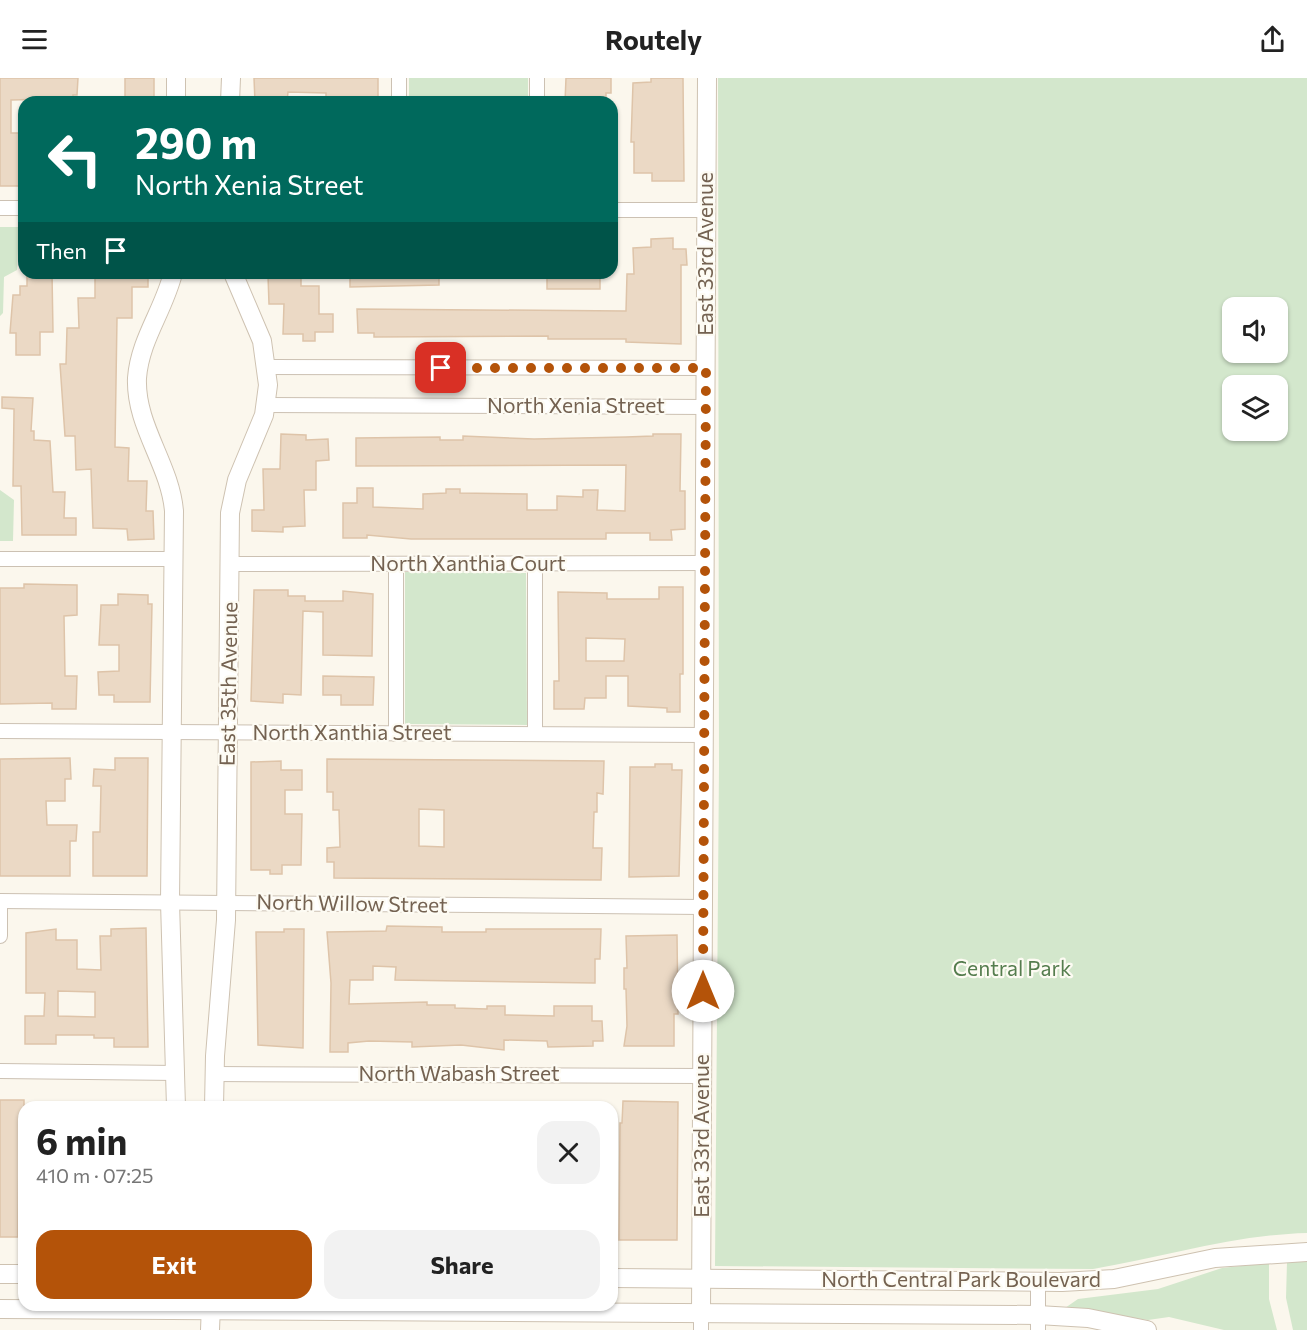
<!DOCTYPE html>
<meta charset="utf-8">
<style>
:root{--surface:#fff;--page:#f2f2f2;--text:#222;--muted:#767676;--accent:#b45309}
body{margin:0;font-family:Commissioner,sans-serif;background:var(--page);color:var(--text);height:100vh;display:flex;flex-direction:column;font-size:22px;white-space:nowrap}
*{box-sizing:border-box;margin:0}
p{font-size:20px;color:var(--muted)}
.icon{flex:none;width:33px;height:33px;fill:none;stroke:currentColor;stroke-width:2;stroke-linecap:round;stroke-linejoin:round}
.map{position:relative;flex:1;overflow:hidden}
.sheet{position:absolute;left:18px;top:1023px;width:600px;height:210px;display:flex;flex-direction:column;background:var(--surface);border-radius:18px;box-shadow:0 2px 4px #0004}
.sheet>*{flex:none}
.top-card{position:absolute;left:18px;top:18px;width:600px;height:183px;border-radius:18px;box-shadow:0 2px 4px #0004;background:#00695c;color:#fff;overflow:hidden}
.tools{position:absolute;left:1222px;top:219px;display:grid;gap:12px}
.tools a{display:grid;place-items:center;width:66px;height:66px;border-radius:12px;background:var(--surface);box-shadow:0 2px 4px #0004;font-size:30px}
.pin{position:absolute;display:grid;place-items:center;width:51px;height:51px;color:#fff;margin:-26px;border-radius:12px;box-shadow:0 3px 9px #0006}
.me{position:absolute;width:66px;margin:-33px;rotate:0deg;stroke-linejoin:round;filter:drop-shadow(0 0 4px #0008)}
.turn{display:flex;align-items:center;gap:21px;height:126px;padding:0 18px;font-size:27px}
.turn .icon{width:78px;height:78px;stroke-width:2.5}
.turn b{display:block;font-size:42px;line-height:51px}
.then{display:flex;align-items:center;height:57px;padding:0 18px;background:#0003;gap:12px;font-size:22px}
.round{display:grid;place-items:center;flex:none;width:63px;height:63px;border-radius:18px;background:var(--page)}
.overview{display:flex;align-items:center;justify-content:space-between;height:102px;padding:0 18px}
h1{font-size:36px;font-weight:700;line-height:45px}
.button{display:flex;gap:12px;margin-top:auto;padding:12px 18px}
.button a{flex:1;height:69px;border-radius:18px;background:var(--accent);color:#fff;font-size:24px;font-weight:700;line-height:69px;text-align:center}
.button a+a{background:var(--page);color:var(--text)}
header{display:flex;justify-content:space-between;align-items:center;height:78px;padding:0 18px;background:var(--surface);font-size:27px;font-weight:700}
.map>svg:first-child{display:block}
.green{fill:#d3e7cc;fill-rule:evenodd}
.building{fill:#ebd9c5;stroke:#dec4a9;stroke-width:1.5;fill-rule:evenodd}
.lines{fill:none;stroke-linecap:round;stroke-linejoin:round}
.street-casing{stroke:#ccc1b3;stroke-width:16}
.secondary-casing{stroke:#cec2b1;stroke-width:20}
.street{stroke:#fff;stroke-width:14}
.secondary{stroke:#fff;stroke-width:18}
.route{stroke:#b45309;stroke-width:10;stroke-dasharray:0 18}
.labels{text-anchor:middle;stroke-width:4.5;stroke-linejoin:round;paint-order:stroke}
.street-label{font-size:21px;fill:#746251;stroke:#fdfbf3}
.park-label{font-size:21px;fill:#557d4e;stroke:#fdfbf3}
</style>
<header><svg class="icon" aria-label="menu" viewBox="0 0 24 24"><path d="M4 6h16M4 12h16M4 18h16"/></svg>Routely<svg class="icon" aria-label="share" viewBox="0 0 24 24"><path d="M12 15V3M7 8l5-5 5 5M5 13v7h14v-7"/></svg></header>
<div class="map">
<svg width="1307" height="1252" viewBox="0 0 1307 1252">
<rect width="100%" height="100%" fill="#fbf7ed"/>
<g class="green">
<rect x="409" y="0" width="119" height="24"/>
<path d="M718,0H1307V1155C1233,1157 1165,1179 1093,1191L715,1188L719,687ZM1233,230H1278V274H1233ZM1233,308H1278V352H1233Z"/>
<path d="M0,149H19L17,192L4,199L3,235L0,238Z"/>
<path d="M0,412L14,422L13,463H0Z"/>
<path d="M405,494L526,495L527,647L405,646Z"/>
<path d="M1307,1183V1252H1293L1286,1220L1287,1184Z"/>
<path d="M1269,1185V1221L1277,1252H1224L1169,1239L1148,1242L1065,1230L1078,1221L1158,1211L1222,1190Z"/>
</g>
<g class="building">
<path d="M0,0H78L77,17H73V24H52V21L11,22V55H24V108H0Z"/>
<rect x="125" y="0" width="29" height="24"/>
<path d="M254,0H378V24H326V15L288,14L287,24H255Z"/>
<path d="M566,0H611V15H606V24H565Z"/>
<path d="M651,0H683L684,103H652V95H634V64H631L633,5L651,4Z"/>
<path d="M673,160V171H686L687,187H681V266L626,264V261H548V258L374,259V255H358L357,231L626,233L627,196H634L633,170L651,169V161Z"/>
<path d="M27,195H52L53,254H40V277H16V255H10L13,217H20V208H27Z"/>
<path d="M95,195H148V209H132V240H117L115,369L129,370L128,403H147L146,433H153L154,461L128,462L127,451L93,450L91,391L76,392L75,358H65L60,286H66L67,250H79L78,220H95Z"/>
<path d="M350,195H439V207L350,209Z"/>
<rect x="547" y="195" width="53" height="16"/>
<path d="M268,198H301V208H319V236H333V254H315V263H303V256H283L284,226H269Z"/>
<path d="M2,319L33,320L31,353H34V362L50,363L53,414H65L64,440H76V457H22L21,408H13L14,334V331L2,330Z"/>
<path d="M281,356L306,357V362L328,361L329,382L316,383V412H304L305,448L283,449V454L252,453V432H264L263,391H280Z"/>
<path d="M653,356H681L680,413H685V451L671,452L672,462H650V455H606V461H411L367,457V460H343V425H357V410H373V429L423,431V416L446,415V411H460V415L527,416V432H557V418L583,419V412H598L597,432L625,433L626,387L356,388V360L440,359V362H463V358L534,361L626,359L653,358Z"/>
<path d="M24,506L77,507V537L64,538L65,598H77L76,631H52V625L0,626V510H24Z"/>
<path d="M659,509H683V596H680V634H667V630L628,628V598H606V620H585L584,631H554V603H559L558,514L607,515V521H659ZM586,560L625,561L624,583H586Z"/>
<path d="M254,512H288V518H305V523H343V513L373,516L372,578L323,577V534L303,533L301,617L283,616V625L251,623Z"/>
<path d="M118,516L148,517V526H152L150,624H114V617H99L98,594L119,593V567H99L101,527H118Z"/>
<path d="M323,598L374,599L373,627H341V617H323Z"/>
<path d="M70,680L71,701H65V723H46L47,747H77L76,763H70V798H0V681Z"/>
<path d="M115,680H148L147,798H93V754H100L101,708H93L94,691L115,692Z"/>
<path d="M327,681L604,683L603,716L597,715V734H594L593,770H602L601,802L334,800V784H327V770L340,769L339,732H333V714H327ZM419,731L444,732V769L419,768Z"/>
<path d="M281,683V692H302V712H285V736H302L301,787H282V796H270V792H251V684Z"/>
<path d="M655,686H672V692H682L679,798L629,799L630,689H655Z"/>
<path d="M387,848L442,849V854H486V851H601L600,881H595V905L395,902L396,889L373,888V902H350L349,926L427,924V927H455V930L487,931V928H505V937L554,938V928H592V943H602L603,963H593V968L548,969L547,963L504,962V972L461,967L412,969V964L369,963L348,965V974H330L331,905L327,854L386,853Z"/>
<path d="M146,850L148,969H114V960H94V957H56V966H25V938H44L45,915H26V855L56,851V862H77V891L101,892L100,858H111V851ZM58,913L95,914V939L58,938Z"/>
<path d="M284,851H304L303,970L258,967L256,854H284Z"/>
<path d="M677,857L678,936H674V968H624L627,948L626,911H624V890H627L626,858Z"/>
<path d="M0,1022H24V1078H19L18,1159H0Z"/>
<path d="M623,1023L678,1024L677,1162H619L620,1045H622Z"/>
</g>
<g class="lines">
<defs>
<g id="street">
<path d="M399,24V0"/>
<path d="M537,24V0"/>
<path d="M0,130H24"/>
<path d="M612,132H706"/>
<path d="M267,289L706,290"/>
<path d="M266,327L706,329"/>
<path d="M0,481H174"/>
<path d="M230,486L705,485"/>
<path d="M396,486V656"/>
<path d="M0,653L704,657"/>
<path d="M535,656V486"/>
<path d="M0,823L703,829"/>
<path d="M0,858V823"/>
<path d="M0,993L176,995"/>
<path d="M215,996L703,998"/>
<path d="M1038,1204V1252"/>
<path d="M701,1252V1236"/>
</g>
<g id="secondary">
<path d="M176,0V24"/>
<path d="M230,24L231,0"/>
<path d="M173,195C164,232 140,261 137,300C135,348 170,386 174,433L170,824L176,1029"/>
<path d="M214,1029L215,978L226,842L230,435L237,402L264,337L268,307L262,263L233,195"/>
<path d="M0,1196H24"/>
<path d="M612,1200L1062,1204L1114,1201L1215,1180L1307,1174"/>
<path d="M0,1231L1038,1237L1088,1240L1147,1252"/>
<path d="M701,1236L707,0"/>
<path d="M210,1252L211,1227"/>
</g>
</defs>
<use href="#street" class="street-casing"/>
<use href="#secondary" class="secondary-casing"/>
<use href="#street" class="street"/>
<use href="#secondary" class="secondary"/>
</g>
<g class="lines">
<path class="route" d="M441,290H706L703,913"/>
</g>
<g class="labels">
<g class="street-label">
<text transform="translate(706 176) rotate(-90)" y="7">East 33rd Avenue</text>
<text x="576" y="335">North Xenia Street</text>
<text x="468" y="493">North Xanthia Court</text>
<text transform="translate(229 606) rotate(-89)" y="7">East 35th Avenue</text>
<text x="352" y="662">North Xanthia Street</text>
<text transform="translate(352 826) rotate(1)" y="7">North Willow Street</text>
<text x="459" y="1003">North Wabash Street</text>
<text transform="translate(702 1058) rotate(-90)" y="7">East 33rd Avenue</text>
<text x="961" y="1209">North Central Park Boulevard</text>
</g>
<g class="park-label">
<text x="1012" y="898">Central Park</text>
</g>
</g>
</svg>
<div class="tools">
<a><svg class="icon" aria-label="sound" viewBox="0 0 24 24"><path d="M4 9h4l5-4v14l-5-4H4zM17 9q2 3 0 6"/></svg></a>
<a><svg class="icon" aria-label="layers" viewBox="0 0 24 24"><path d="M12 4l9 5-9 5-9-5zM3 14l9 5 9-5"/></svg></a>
</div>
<div class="pin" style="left:441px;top:290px;background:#d93025"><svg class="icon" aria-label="arrive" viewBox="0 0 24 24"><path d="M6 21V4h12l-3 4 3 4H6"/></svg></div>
<svg class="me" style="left:703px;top:913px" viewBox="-20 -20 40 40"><circle r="19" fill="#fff"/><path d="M0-13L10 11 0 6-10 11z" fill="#b45309"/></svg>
<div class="top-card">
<div class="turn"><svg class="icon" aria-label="left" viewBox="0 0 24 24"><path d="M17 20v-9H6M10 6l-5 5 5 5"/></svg><div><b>290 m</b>North Xenia Street</div></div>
<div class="then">Then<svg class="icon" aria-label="arrive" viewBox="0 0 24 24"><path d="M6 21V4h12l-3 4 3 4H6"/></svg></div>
</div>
<section class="sheet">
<div class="overview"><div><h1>6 min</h1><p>410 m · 07:25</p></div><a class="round"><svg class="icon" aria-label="close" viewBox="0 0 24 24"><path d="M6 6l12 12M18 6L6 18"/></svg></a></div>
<div class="button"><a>Exit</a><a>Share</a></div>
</section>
</div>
